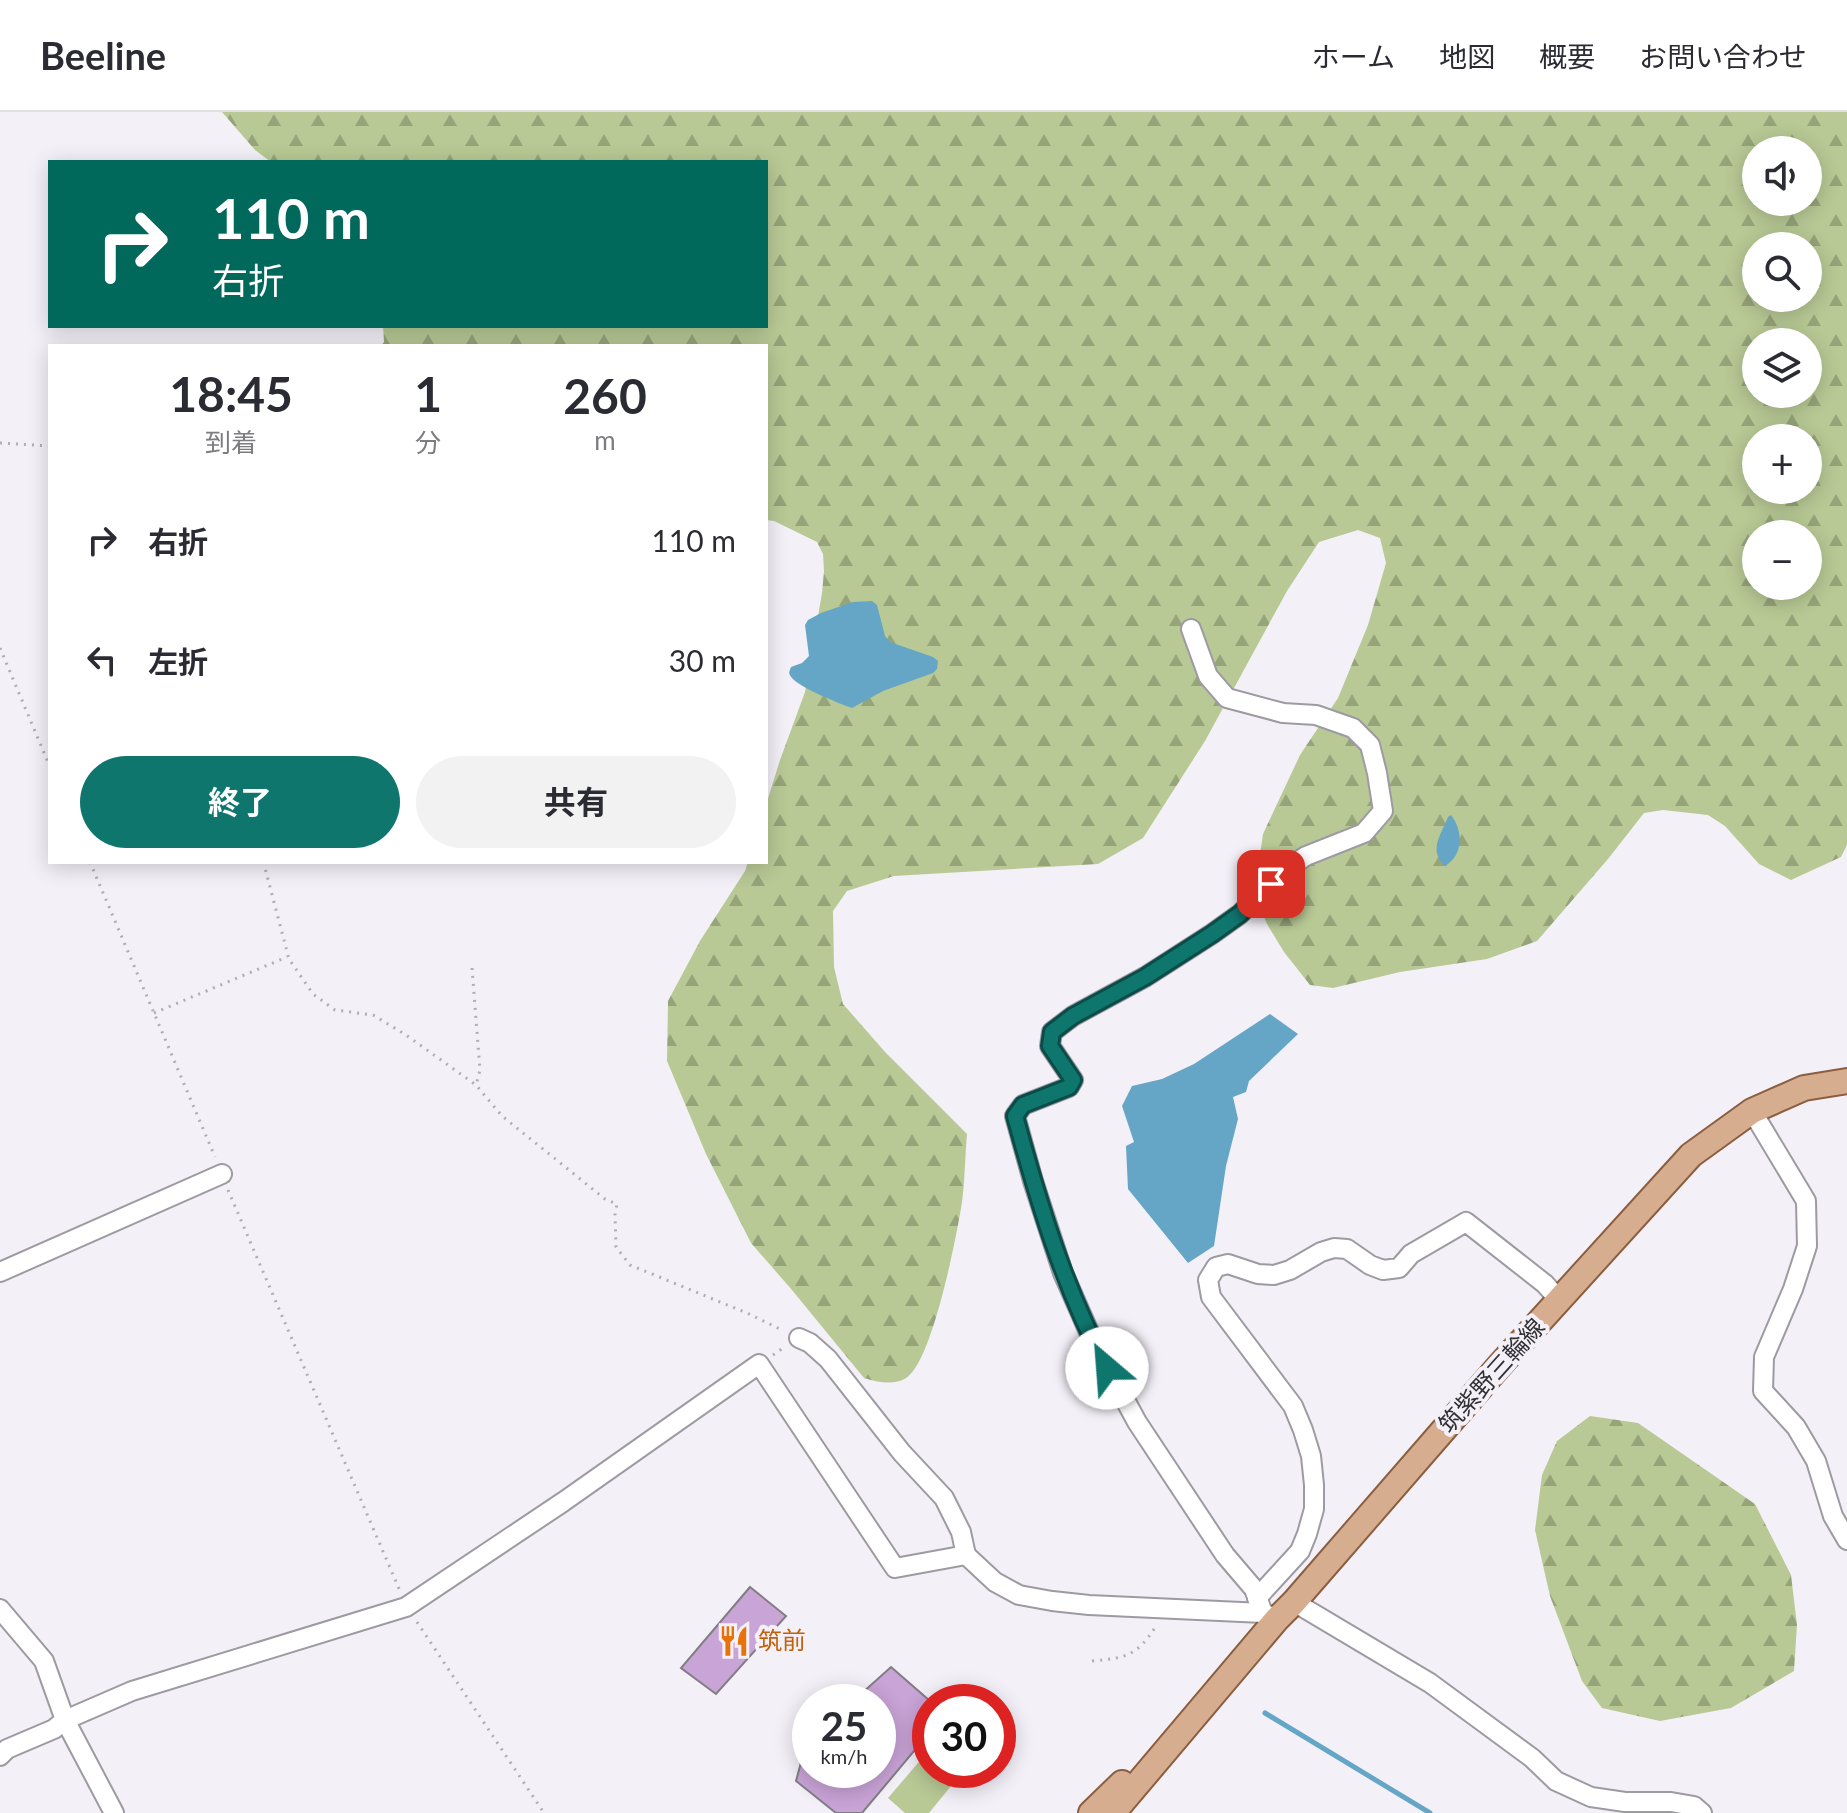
<!DOCTYPE html>
<html lang="ja">
<meta charset="utf-8">
<style>
:root{--surface:#fff;--page:#f2f2f3;--text:#2b2b33;--muted:#7c7c81;--line:#e1e1e2;--accent:#0f766e}
body{margin:0;font-family:Lato,"Noto Sans JP",sans-serif;background:var(--page);color:var(--text);height:100vh;display:flex;flex-direction:column;font-size:30px;white-space:nowrap}
*{box-sizing:border-box;margin:0}
p{font-size:26px;color:var(--muted)}
.icon{flex:none;width:44px;height:44px;fill:none;stroke:currentColor;stroke-width:2;stroke-linecap:round;stroke-linejoin:round}
.map{position:relative;flex:1;overflow:hidden}
.sheet{position:absolute;left:48px;top:232px;width:720px;height:520px;display:flex;flex-direction:column;background:var(--surface);border-radius:0px;box-shadow:0 4px 20px #0003}
.sheet>*{flex:none}
.top-card{position:absolute;left:48px;top:48px;width:720px;height:168px;border-radius:0px;box-shadow:0 4px 20px #0003;background:#00695c;color:#fff;overflow:hidden}
.tools{position:absolute;left:1742px;top:24px;display:grid;gap:16px}
.tools a{display:grid;place-items:center;width:80px;height:80px;border-radius:50%;background:var(--surface);box-shadow:0 4px 20px #0003;font-size:40px}
.speed{position:absolute;left:792px;top:1572px;display:flex;gap:16px;font-size:40px;font-weight:700;text-align:center}
.speed>*{display:grid;place-content:center;width:104px;height:104px;border-radius:50%;background:var(--surface);box-shadow:0 4px 20px #0003;line-height:1}
.speed small{font-size:20px;font-weight:400}
.speed .limit{border:12px solid #d22;background:#fff;color:#111}
.pin{position:absolute;display:grid;place-items:center;width:68px;height:68px;color:#fff;margin:-34px;border-radius:16px;box-shadow:0 4px 12px #0006}
.me{position:absolute;width:88px;margin:-44px;rotate:333deg;stroke-linejoin:round;filter:drop-shadow(0 0 6px #0008)}
.turn{display:flex;align-items:center;gap:28px;height:168px;padding:0 32px;font-size:36px}
.turn .icon{width:104px;height:104px;stroke-width:2.5}
.turn b{display:block;font-size:56px;line-height:68px}
.eta{display:flex;justify-content:space-evenly;align-items:center;height:136px;text-align:center}
.eta b{font-size:48px;font-weight:700;line-height:56px}
.cta{display:flex;gap:16px;margin-top:auto;padding:16px 32px}
.cta a{flex:1;height:92px;border-radius:48px;background:var(--accent);color:#fff;font-size:32px;font-weight:700;line-height:92px;text-align:center}
.cta a+a{background:var(--page);color:var(--text)}
ul{padding:0;list-style:none}
li{display:flex;align-items:center;gap:24px;height:120px;padding:0 32px}
li div{flex:1}
li b{display:block;font-size:30px}
li em{font-style:normal}
header{display:flex;align-items:center;gap:48px;box-sizing:border-box;height:112px;padding:0 40px;background:var(--surface);border-bottom:2px solid var(--line)}
header strong{font-size:38px}
nav{display:flex;gap:44px;margin-inline-start:auto;font-size:28px}
.map>svg:first-child{display:block}
.grass{fill:#b8c995}
.forest{fill:url(#forest-firs);fill-rule:evenodd}
.water{fill:#65a5c6}
.lines{fill:none;stroke-linecap:round;stroke-linejoin:round}
.stream{stroke:#65a5c6;stroke-width:5}
.building{fill:#c9a4d7;stroke:#827d84;stroke-width:2}
.minor-casing{stroke:#9e9aa2;stroke-width:22}
.major-casing{stroke:#8a5e3f;stroke-width:28}
.path{stroke:#b1adb3;stroke-width:3;stroke-dasharray:2 6;stroke-linecap:butt}
.minor{stroke:#fff;stroke-width:18}
.major{stroke:#d6ad8f;stroke-width:24}
.route-casing{stroke:#0a4d48;stroke-width:20}
.route{stroke:#0f766e;stroke-width:14}
.labels{text-anchor:middle;stroke-width:8;stroke-linejoin:round;paint-order:stroke}
.street-label{font-size:24px;fill:#323033;stroke:#f4f0f8}
.food-label{font-size:24px;fill:#c56008;stroke:#f4f0f8;text-anchor:start}
</style>
<header>
<strong>Beeline</strong>
<nav><a>ホーム</a><a>地図</a><a>概要</a><a>お問い合わせ</a></nav>
</header>
<div class="map">
<svg width="1847" height="1701" viewBox="0 0 1847 1701">
<defs>
<pattern id="forest-firs" width="22" height="20" patternUnits="userSpaceOnUse" patternTransform="scale(2)"><rect width="22" height="20" fill="#b8c995"/><path d="M5 1l3.5 6h-7zM16 11l3.5 6h-7z" fill="#96a47a"/></pattern>
</defs>
<rect width="100%" height="100%" fill="#f4f0f8"/>
<path class="grass" d="M930,1637V1658H964L929,1701H905L888,1686Z"/>
<g class="forest">
<path d="M222,0H1847V733L1841,745L1791,768L1759,752L1725,714L1708,703L1663,698L1644,701L1608,747L1537,829L1487,847L1400,860L1333,876L1310,873L1284,840L1267,812L1258,790V756L1263,722L1300,643L1338,586L1368,513L1386,451L1380,426L1358,418L1319,430L1287,479L1205,629L1143,726L1098,752L894,764L847,779L833,799L834,855L843,892L886,941L967,1022C965,1044 965,1068 962,1090C957,1123 932,1251 906,1266C894,1274 877,1270 864,1266L792,1178L751,1131L706,1042L667,949L668,889L700,829L745,759L748,750H766V693L780,648L805,580L822,481L824,459L823,442L817,430L774,409L766,408V234H381L384,230L383,214H766V50H271L255,38ZM1756,38H1808V90H1756ZM1756,134H1808V186H1756ZM1756,230H1808V282H1756ZM1756,326H1808V378H1756ZM1756,422H1808V474H1756Z"/>
<path d="M1590,1304L1638,1311L1755,1392L1791,1463L1797,1513L1794,1559L1731,1596L1660,1609L1602,1596L1582,1569L1550,1484L1535,1418L1542,1363L1557,1329Z"/>
</g>
<g class="water">
<path d="M872,489L877,493L885,524L890,530L933,545L938,549L937,557L933,561L883,579L852,596C840,592 799,575 792,566C788,561 789,561 791,555L802,551L809,544L805,513L808,508L821,501L853,490Z"/>
<path d="M1451,703C1463,718 1464,743 1445,754C1428,738 1441,723 1448,705Z"/>
<path d="M1270,902L1298,922L1249,969L1246,980L1233,985L1238,1007L1226,1054L1214,1134L1188,1151L1128,1077L1126,1034L1134,1030L1122,994L1132,974L1162,967L1194,952Z"/>
</g>
<g class="lines">
<path class="stream" d="M1265,1601L1430,1701"/>
</g>
<g class="building">
<path d="M750,1475L786,1504L716,1582L681,1556Z"/>
<path d="M891,1555L930,1589V1620L862,1701H836L796,1669L806,1632L810,1633V1658H878V1590H852Z"/>
</g>
<g class="lines">
<defs>
<g id="minor">
<path d="M1191,517L1208,564L1227,586L1283,601L1316,603L1353,616L1370,633L1377,661L1383,699L1364,721L1306,744L1286,757L1240,802L1212,822L1145,865L1073,904L1052,920L1050,934L1073,968L1069,975L1023,993L1015,1004L1033,1069L1063,1161L1093,1229L1137,1310L1225,1443L1254,1477L1263,1501"/>
<path d="M1752,999L1806,1089L1807,1134L1793,1177L1764,1245L1763,1279L1796,1315L1816,1349L1833,1404L1847,1428"/>
<path d="M0,1160L222,1062"/>
<path d="M799,1226L810,1231L828,1247L902,1341L944,1386L961,1420L966,1443"/>
<path d="M1257,1486L1300,1439L1307,1422L1314,1397V1373L1311,1344L1303,1318L1293,1294L1211,1185L1208,1168L1216,1155L1228,1152L1258,1162L1274,1163L1290,1158L1321,1140L1334,1136L1347,1137L1370,1153L1383,1158L1399,1156L1411,1142L1466,1110L1545,1172L1559,1188"/>
<path d="M1294,1490L1430,1571L1532,1646L1556,1669L1591,1685L1625,1690H1671L1694,1694L1702,1701"/>
<path d="M0,1497L44,1549L65,1608L114,1701"/>
<path d="M0,1644L7,1637L54,1617L65,1608L132,1579L406,1495L563,1390L759,1252L895,1456L966,1443L995,1470L1019,1483L1052,1489L1089,1493L1263,1501L1277,1507"/>
</g>
<g id="major">
<path d="M1091,1701L1122,1671"/>
<path d="M1113,1701L1277,1507L1294,1490L1500,1253L1691,1043L1752,999L1804,976L1847,969"/>
</g>
</defs>
<use href="#minor" class="minor-casing"/>
<use href="#major" class="major-casing"/>
<g class="path">
<path d="M0,331L50,334"/>
<path d="M0,536L50,655"/>
<path d="M90,750L215,1045"/>
<path d="M265,750V756L289,847L313,882L335,898L373,903L406,923L476,973L502,1004L605,1087L617,1092L615,1103L616,1135L630,1153L747,1201L784,1219"/>
<path d="M472,856L480,958L476,973"/>
<path d="M154,901L287,845"/>
<path d="M228,1078L400,1479"/>
<path d="M773,1243L786,1234"/>
<path d="M417,1510L544,1701"/>
<path d="M1092,1549C1126,1546 1137,1544 1156,1514"/>
</g>
<use href="#minor" class="minor"/>
<use href="#major" class="major"/>
</g>
<g class="lines">
<defs>
<path id="route" d="M1107,1256C1064,1176 1039,1092 1015,1004L1023,993L1069,975L1073,968L1050,934L1052,920L1073,904L1145,865L1212,822L1240,802L1271,772"/>
</defs>
<use href="#route" class="route-casing"/>
<use href="#route" class="route"/>
</g>
<defs>
<symbol id="restaurant-bare" viewBox="-9 -9 18 18"><path d="M-5-6h1v4h1v-4h1v4h1v-4h1v5L-1.5 .5V6h-2V.5L-5-1ZM5-6V6H3V1.5H1.5Q1.5-4 5-6Z" fill="#e8710a" stroke="#f4f0f8" stroke-width="2.5" paint-order="stroke"/></symbol>
</defs>
<g fill-rule="evenodd">
<use href="#restaurant-bare" x="712" y="1507" width="44" height="44"/>
</g>
<g class="labels">
<g class="street-label">
<text transform="translate(1492 1264) rotate(-48)" y="8">筑紫野三輪線</text>
</g>
<g class="food-label">
<text x="758" y="1537">筑前</text>
</g>
</g>
</svg>
<div class="tools">
<a><svg class="icon" aria-label="sound" viewBox="0 0 24 24"><path d="M4 9h4l5-4v14l-5-4H4zM17 9q2 3 0 6"/></svg></a>
<a><svg class="icon" aria-label="search" viewBox="0 0 24 24"><circle cx="10" cy="10" r="6"/><path d="M15 15l6 6"/></svg></a>
<a><svg class="icon" aria-label="layers" viewBox="0 0 24 24"><path d="M12 4l9 5-9 5-9-5zM3 14l9 5 9-5"/></svg></a>
<a>+</a>
<a>−</a>
</div>
<div class="speed"><div>25<small>km/h</small></div><div class="limit">30</div></div>
<div class="pin" style="left:1271px;top:772px;background:#d93025"><svg class="icon" aria-label="arrive" viewBox="0 0 24 24"><path d="M6 21V4h12l-3 4 3 4H6"/></svg></div>
<svg class="me" style="left:1107px;top:1256px" viewBox="-20 -20 40 40"><circle r="19" fill="#fff"/><path d="M0-13L10 11 0 6-10 11z" fill="#0f766e"/></svg>
<div class="top-card">
<div class="turn"><svg class="icon" aria-label="right" viewBox="0 0 24 24"><path d="M7 20v-9h11M14 6l5 5-5 5"/></svg><div><b>110 m</b>右折</div></div>
</div>
<section class="sheet">
<div class="eta">
<div><b>18:45</b><p>到着</p></div>
<div><b>1</b><p>分</p></div>
<div><b>260</b><p>m</p></div>
</div>
<ul>
<li><svg class="icon" aria-label="right" viewBox="0 0 24 24"><path d="M7 20v-9h11M14 6l5 5-5 5"/></svg><div><b>右折</b></div><em>110 m</em></li>
<li><svg class="icon" aria-label="left" viewBox="0 0 24 24"><path d="M17 20v-9H6M10 6l-5 5 5 5"/></svg><div><b>左折</b></div><em>30 m</em></li>
</ul>
<div class="cta"><a>終了</a><a>共有</a></div>
</section>
</div>
